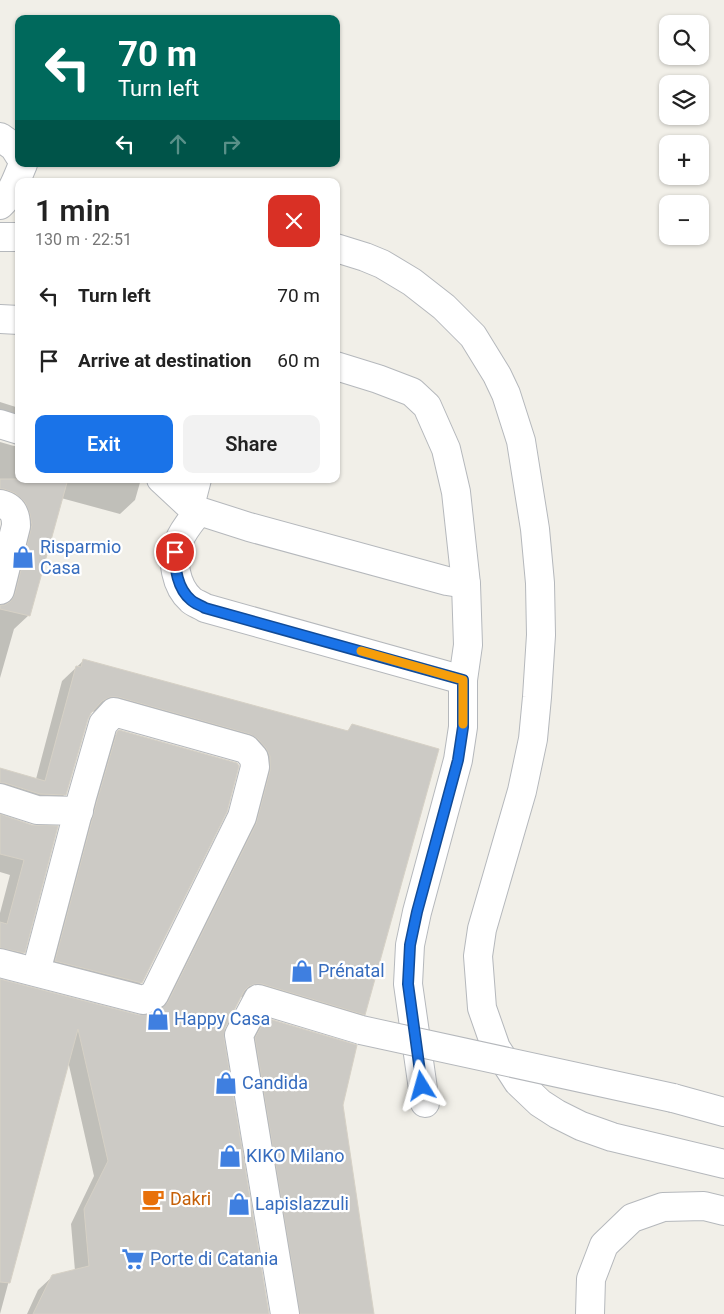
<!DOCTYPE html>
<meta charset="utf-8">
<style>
:root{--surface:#fff;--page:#f2f2f2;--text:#222;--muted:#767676;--accent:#1a73e8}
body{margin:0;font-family:Roboto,sans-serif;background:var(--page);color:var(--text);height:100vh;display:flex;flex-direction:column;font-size:19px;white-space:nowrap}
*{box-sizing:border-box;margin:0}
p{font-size:16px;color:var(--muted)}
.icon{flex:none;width:28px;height:28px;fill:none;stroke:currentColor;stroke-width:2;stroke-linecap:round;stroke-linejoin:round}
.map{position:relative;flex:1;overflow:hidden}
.drawer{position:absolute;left:15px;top:178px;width:325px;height:305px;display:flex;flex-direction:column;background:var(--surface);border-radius:10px;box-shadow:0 1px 4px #0004}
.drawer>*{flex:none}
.guide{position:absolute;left:15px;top:15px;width:325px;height:152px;border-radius:10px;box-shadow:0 1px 4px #0004;background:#00695c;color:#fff;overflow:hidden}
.controls{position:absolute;left:659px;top:15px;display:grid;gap:10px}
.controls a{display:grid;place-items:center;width:50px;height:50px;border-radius:10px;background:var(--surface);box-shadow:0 1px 4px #0004;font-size:25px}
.pin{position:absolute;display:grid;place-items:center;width:42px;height:42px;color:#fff;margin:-21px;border:2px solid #fff;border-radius:50%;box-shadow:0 1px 5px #0007}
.me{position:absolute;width:55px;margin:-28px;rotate:352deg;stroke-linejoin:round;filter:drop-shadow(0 0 4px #0008)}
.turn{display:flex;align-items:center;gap:18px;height:105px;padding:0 20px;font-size:22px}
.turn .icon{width:65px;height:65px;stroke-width:2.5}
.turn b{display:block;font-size:35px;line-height:42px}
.lanes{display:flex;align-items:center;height:48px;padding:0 20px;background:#0003;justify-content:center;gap:25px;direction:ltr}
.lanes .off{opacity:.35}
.round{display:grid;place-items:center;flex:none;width:52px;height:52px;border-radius:10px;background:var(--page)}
.summary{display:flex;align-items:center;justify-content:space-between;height:85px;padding:0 20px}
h1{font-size:30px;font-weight:600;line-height:38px}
.primary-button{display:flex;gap:10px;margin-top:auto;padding:10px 20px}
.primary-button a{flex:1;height:58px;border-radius:10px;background:var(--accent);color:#fff;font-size:20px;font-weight:600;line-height:58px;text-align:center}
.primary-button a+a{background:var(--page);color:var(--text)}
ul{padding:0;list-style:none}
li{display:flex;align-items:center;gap:15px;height:65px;padding:0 20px}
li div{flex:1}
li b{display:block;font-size:19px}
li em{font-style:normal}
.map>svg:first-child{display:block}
.shadow{fill:#0003}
.building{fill:#cccac5;stroke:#d6d1c6}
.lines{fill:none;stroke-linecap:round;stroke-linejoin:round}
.minor-casing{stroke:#b5b8bc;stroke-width:30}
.minor{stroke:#fff;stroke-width:28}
.minor-bridge-casing{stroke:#b5b8bc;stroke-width:30;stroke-linecap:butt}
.minor-bridge{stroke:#fff;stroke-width:28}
.route-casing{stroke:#114b97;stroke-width:12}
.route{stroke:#1a73e8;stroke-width:9}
.slow{stroke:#f59e0b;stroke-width:9}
.labels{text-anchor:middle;stroke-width:4.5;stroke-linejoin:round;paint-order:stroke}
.shop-label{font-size:18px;fill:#366cbe;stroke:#fff;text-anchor:start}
.food-label{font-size:18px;fill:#c56008;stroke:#fff;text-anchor:start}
</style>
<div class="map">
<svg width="724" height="1314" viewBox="0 0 724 1314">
<rect width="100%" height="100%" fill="#f1efe8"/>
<g class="shadow">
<path d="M0,402L19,408V438L0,426Z"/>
<path d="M0,442L14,446H19V479H141L135,500L120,514L61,498L29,615L14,629L0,678V606H2L18,541L0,507Z"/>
<path d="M83,661L346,732L353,726L364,1014L350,1029L248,998L240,997L224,1027L222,1037L268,1314H27L38,1290L53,1276L75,1271L71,1224L94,1176L68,1061L0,1314V980L139,1016L157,1012L242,839L252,762L103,711H95L90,713L87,719L65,794L51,809L0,800V769L36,779L62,681Z"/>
<path d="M119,731L226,811L141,983L122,1001L37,980L99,752Z"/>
<path d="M0,816L32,826L24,953L9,967L0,964V913L10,875L0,872Z"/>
<path d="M266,1019L342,1105L373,1314H285L252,1033Z"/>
</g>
<g class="building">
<path d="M0,479H68L30,616L0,609V605H5L11,601L15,594L32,525L30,514L25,502L15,493L4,489H0Z"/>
<path d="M83,659L348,731L352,724L439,749L365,1015L262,984H256L249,986L244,991L225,1028L224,1038L269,1314H33L52,1275L89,1266L84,1209L108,1161L78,1029L10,1283L0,1282V979L139,1015L149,1014L161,1009L168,1002L256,824L270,771V756L266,748L258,739L250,734L118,697H110L102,701L91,713L88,719L66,795L40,794L5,783H0V768L45,781L76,666L81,667Z"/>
<path d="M119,730L237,763L239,766L227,812L142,983L55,961L97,801L117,732Z"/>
<path d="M0,814L32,825L58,826L25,953L0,948V922L7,924L24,860L0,854Z"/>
<path d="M266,1018L357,1045L343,1105L374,1314H300L255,1038Z"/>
</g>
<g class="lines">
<defs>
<g id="minor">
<path d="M0,137L14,147L19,155"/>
<path d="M0,205C12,194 17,178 23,164"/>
<path d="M0,237H19"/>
<path d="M336,248L365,257L382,264L412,282L444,307L473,336L497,375L506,394L521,441L535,529L540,583L541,635L537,697L533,739L522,791L482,929L478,956L482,1008L496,1048L518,1082L540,1103L557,1114L581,1126L612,1137L724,1164"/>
<path d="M0,319L19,320"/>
<path d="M336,366L378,379L412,392L427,406L446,449L456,492L466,584L468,645L463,680V727L458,760L417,912L410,945L408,984L425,1103"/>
<path d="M0,424L19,430"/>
<path d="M161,479L190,506L199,511L249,527L447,581L466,584"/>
<path d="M0,504C13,507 16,514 16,526L0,590"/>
<path d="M190,506L197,479"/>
<path d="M199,511C192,520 183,530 179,541C170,558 176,587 191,600C194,603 201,605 205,608L463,680"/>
<path d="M0,798L37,810L79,811"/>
<path d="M0,963L143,1000L154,995L242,817L255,767L254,758L246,749L114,712L103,724L82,797L36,972"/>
<path d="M673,1098L724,1112"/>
<path d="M285,1314L239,1035L258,999L361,1030"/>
<path d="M590,1314L591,1279L604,1245L632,1218L663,1207L704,1206L724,1211"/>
</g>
</defs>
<use href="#minor" class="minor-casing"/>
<use href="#minor" class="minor"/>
<defs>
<path id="minor-bridge" d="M361,1030L673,1098"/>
</defs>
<use href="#minor-bridge" class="minor-bridge-casing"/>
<use href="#minor-bridge" class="minor-bridge"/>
</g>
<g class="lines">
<defs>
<path id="route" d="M175,552C175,569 177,588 191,600C194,603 200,605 205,608L463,680V727L458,760L417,912L410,945L408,984L422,1086"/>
</defs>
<use href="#route" class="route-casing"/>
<use href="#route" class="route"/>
<path class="slow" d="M361,651L463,680V724"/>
</g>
<defs>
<symbol id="shop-bare" viewBox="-9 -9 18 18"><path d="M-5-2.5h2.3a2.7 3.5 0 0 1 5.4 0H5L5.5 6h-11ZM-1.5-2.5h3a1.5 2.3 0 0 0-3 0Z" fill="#3f7fe0" stroke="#fff" stroke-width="2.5" paint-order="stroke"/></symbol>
<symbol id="cafe-bare" viewBox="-9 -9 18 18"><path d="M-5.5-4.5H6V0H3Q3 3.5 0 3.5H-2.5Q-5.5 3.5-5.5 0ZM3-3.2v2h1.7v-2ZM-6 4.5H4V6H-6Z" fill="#e8710a" stroke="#fff" stroke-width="2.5" paint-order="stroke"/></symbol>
<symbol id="supermarket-bare" viewBox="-9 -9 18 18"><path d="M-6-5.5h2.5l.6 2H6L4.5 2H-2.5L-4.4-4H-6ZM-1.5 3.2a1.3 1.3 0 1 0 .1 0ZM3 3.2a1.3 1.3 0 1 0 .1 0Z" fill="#3f7fe0" stroke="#fff" stroke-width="2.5" paint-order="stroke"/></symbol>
</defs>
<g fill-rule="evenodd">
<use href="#shop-bare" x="7" y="541" width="32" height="32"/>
<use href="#shop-bare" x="286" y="955" width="32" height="32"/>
<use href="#shop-bare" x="142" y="1003" width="32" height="32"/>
<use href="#shop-bare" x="210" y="1067" width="32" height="32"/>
<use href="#shop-bare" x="214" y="1140" width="32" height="32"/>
<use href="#cafe-bare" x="137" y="1183" width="32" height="32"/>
<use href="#shop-bare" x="223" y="1188" width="32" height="32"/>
<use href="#supermarket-bare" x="117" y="1243" width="32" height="32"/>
</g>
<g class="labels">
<g class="shop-label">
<text x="40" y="553">Risparmio<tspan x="40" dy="21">Casa</tspan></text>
<text x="318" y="977">Prénatal</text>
<text x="174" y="1025">Happy Casa</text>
<text x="242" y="1089">Candida</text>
<text x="246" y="1162">KIKO Milano</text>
<text x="255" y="1210">Lapislazzuli</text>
<text x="150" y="1265">Porte di Catania</text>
</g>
<g class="food-label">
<text x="170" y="1205">Dakri</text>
</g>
</g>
</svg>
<div class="controls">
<a><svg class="icon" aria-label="search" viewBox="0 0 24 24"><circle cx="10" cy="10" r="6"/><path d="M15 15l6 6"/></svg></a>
<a><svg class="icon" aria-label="layers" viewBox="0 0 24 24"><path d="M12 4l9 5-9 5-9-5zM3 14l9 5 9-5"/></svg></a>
<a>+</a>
<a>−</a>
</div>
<div class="pin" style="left:175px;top:552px;background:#d93025"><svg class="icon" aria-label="arrive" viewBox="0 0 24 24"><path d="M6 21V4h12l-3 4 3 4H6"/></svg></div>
<svg class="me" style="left:422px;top:1086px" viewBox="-20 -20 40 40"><path d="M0-17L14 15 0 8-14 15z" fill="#1a73e8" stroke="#fff" stroke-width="4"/></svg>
<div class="guide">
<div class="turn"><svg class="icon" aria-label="left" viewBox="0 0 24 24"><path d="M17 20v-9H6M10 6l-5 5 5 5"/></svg><div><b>70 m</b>Turn left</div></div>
<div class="lanes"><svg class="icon" aria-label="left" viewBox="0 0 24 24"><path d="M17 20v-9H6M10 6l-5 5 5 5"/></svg><svg class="icon off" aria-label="ahead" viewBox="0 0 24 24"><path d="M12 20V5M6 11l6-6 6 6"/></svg><svg class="icon off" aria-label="right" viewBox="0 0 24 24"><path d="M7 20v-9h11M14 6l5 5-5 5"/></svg></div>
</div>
<section class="drawer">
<div class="summary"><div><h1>1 min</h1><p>130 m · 22:51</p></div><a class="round" style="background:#d93025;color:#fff"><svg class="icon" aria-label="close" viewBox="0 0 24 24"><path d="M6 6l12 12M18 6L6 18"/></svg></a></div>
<ul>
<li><svg class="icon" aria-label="left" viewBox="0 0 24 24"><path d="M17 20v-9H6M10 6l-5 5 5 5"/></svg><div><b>Turn left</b></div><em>70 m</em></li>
<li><svg class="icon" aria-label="arrive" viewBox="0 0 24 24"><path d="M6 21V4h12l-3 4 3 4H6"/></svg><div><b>Arrive at destination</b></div><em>60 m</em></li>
</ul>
<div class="primary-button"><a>Exit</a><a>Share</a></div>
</section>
</div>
